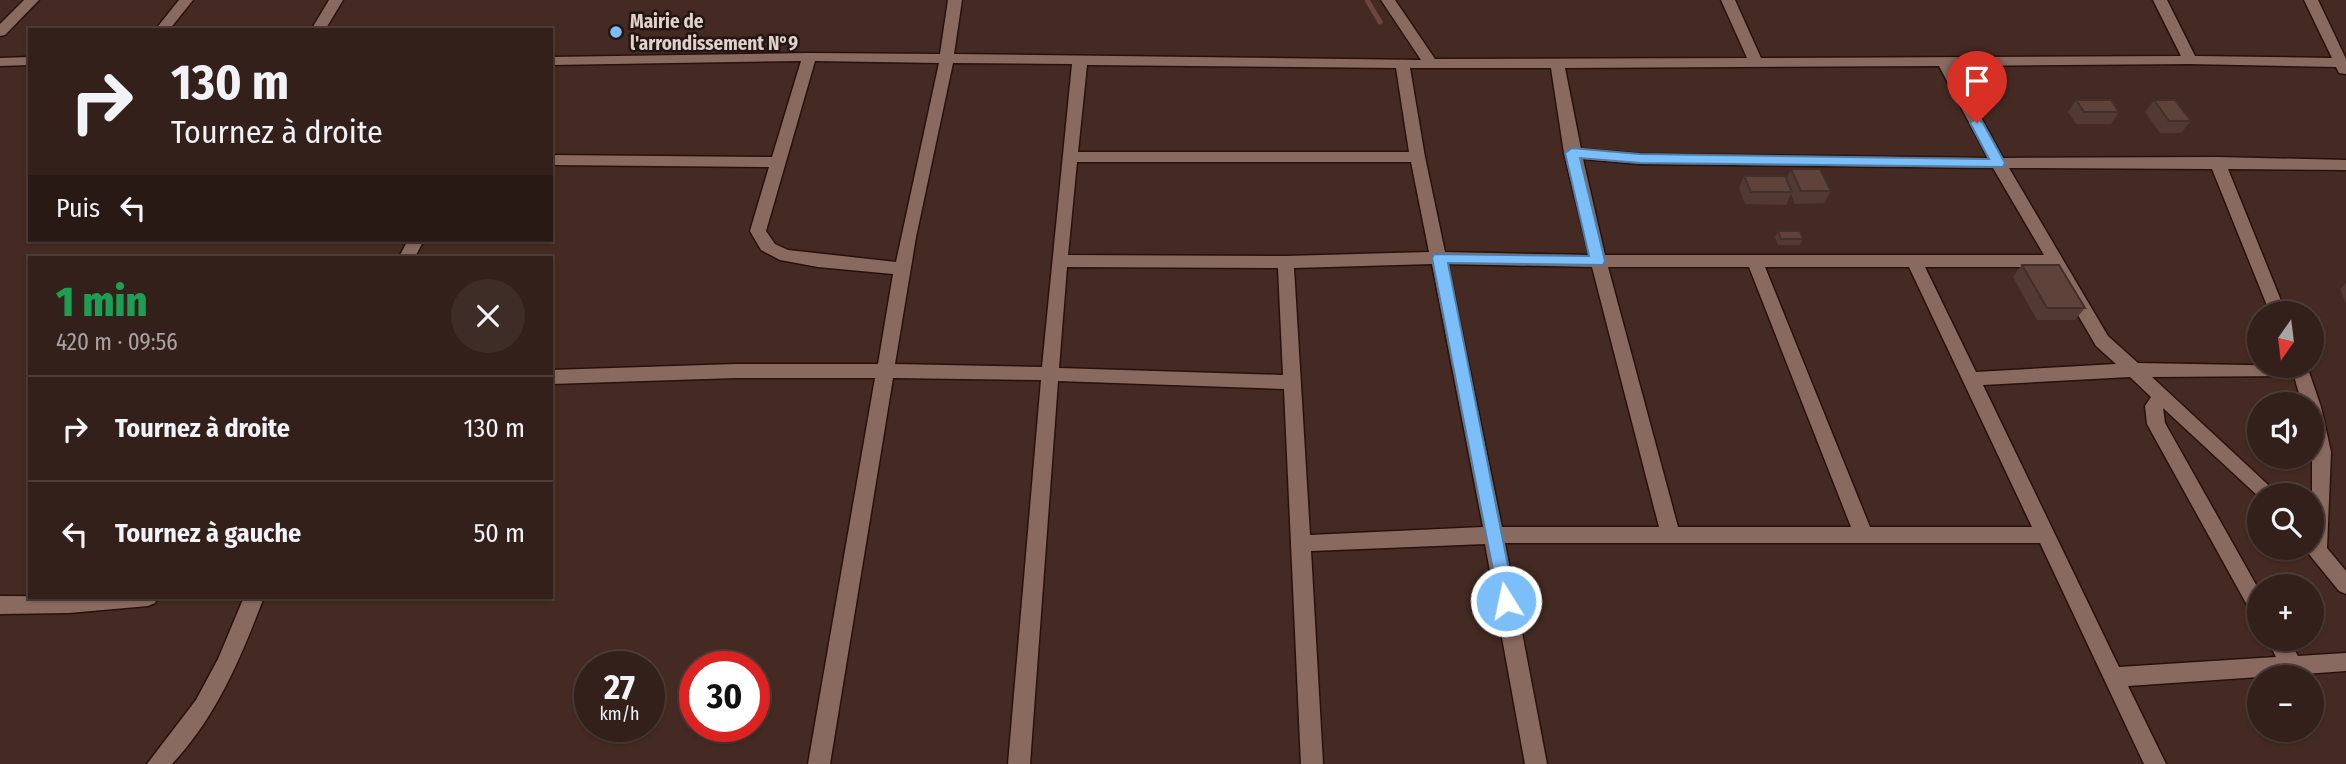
<!DOCTYPE html>
<html lang="fr">
<meta charset="utf-8">
<style>
:root{--surface:#33201a;--page:#3e2d27;--text:#f1f3f6;--muted:#a9a3a2;--line:#4e3e39}
body{margin:0;font-family:"Fira Sans Condensed",sans-serif;background:var(--page);color:var(--text);height:100vh;display:flex;flex-direction:column;font-size:26px;white-space:nowrap}
*{box-sizing:border-box;margin:0}
p{font-size:23px;color:var(--muted)}
.icon{flex:none;width:38px;height:38px;fill:none;stroke:currentColor;stroke-width:2;stroke-linecap:round;stroke-linejoin:round}
.map{position:relative;flex:1;overflow:hidden}
.details{position:absolute;left:28px;top:256px;width:525px;height:343px;display:flex;flex-direction:column;background:var(--surface);border-radius:0px;box-shadow:0 2px 5px #0004,0 0 0 2px var(--line)}
.details>*{flex:none}
.top-card{position:absolute;left:28px;top:28px;width:525px;height:214px;border-radius:0px;box-shadow:0 2px 5px #0004,0 0 0 2px var(--line);background:#33201a;color:var(--text);overflow:hidden}
.needle{width:46px;rotate:194deg}
.fabs{position:absolute;left:2247px;top:301px;display:grid;gap:14px}
.fabs a{display:grid;place-items:center;width:77px;height:77px;border-radius:50%;background:var(--surface);box-shadow:0 2px 5px #0004,0 0 0 2px var(--line);font-size:35px}
.speed{position:absolute;left:574px;top:651px;display:flex;gap:14px;font-size:35px;font-weight:700;text-align:center}
.speed>*{display:grid;place-content:center;width:91px;height:91px;border-radius:50%;background:var(--surface);box-shadow:0 2px 5px #0004,0 0 0 2px var(--line);line-height:1}
.speed small{font-size:18px;font-weight:400}
.speed .limit{border:10px solid #d22;background:#fff;color:#111}
.pin{position:absolute;display:grid;place-items:center;width:60px;height:60px;color:#fff;margin:-72px -30px;border-radius:50% 50% 50% 0;rotate:-45deg;box-shadow:0 0 7px #0007}
.pin .icon{rotate:45deg}
.me{position:absolute;width:77px;margin:-38px;rotate:350deg;stroke-linejoin:round;filter:drop-shadow(0 0 5px #0008)}
.turn{display:flex;align-items:center;gap:24px;height:147px;padding:0 28px;font-size:32px}
.turn .icon{width:91px;height:91px;stroke-width:2.5}
.turn b{display:block;font-size:49px;line-height:60px}
.then{display:flex;align-items:center;height:66px;padding:0 28px;background:#0003;gap:14px;font-size:26px}
.round{display:grid;place-items:center;flex:none;width:74px;height:74px;border-radius:37px;background:var(--page)}
.overview{display:flex;align-items:center;justify-content:space-between;height:119px;padding:0 28px}
h1{font-size:42px;font-weight:800;line-height:52px;color:#1e9e55}
ul{padding:0;list-style:none}
li{display:flex;align-items:center;gap:21px;height:105px;padding:0 28px;border-top:2px solid var(--line)}
li div{flex:1}
li b{display:block;font-size:26px}
li em{font-style:normal}
.map>svg:first-child{display:block}
.lines{fill:none;stroke-linecap:round;stroke-linejoin:round}
.stream{stroke:#6b463e;stroke-width:5}
.street-casing{stroke:#29110b;stroke-width:3}
.street{fill:#896a61;fill-rule:evenodd}
.wall{fill:#523a32}
.building{fill:#5f433a;stroke:#422f29;stroke-width:2}
.route{fill:#7cbef9;stroke:#517ca2;stroke-width:2}
.poi-dot{fill:#7cbef9;stroke:#221612;stroke-width:2.5}
.labels{text-anchor:middle;stroke-width:5;stroke-linejoin:round;paint-order:stroke}
.far-poi-label{font-size:19px;font-weight:bold;fill:#e2d1cb;stroke:#221612;text-anchor:start}
</style>
<div class="map">
<svg width="2346" height="764" viewBox="0 0 2346 764">
<rect width="100%" height="100%" fill="#442a22"/>
<g class="lines">
<path class="stream" d="M1367,0L1380,22"/>
<defs>
<g id="street">
<path d="M24,0H39L5,35L0,36V24Z"/>
<path d="M179,0H193L169,30H155Z"/>
<path d="M329,0H343L325,30H311Z"/>
<path d="M948,0H962L954,54L1421,60L1381,0H1395L1435,59L1747,58L1721,0H1735L1761,58L2181,56L2153,0H2167L2195,56L2332,58L2304,0H2318L2346,59V74L2339,73L2336,67L2190,64L1953,66L2003,158L2217,157L2346,160V170L2228,169L2286,313H2270L2212,169L2009,168L2108,336L2138,363L2307,366L2321,407L2331,452L2327,548L2346,571V594L2339,591L2304,548H2312V404H2302L2294,376L2152,377L2279,495L2259,497L2163,408L2165,423L2259,590V617L2252,614L2147,424L2145,406L2151,397L2130,377L1983,385L2119,667L2276,657L2267,639H2288L2298,656L2346,653V671L2128,686L2166,764H2144L2040,543H1505L1547,764H1525L1485,544L1311,551L1323,764H1301L1284,389L1058,381L1030,764H1008L1041,380L893,378L830,764H808L875,378H736L551,384V370L736,364H878L893,274L818,267L780,260L761,250L750,231L769,167L551,165V155L772,157L801,61L551,65V57L809,53L940,54ZM815,61L939,63L896,262L788,250L775,244L766,231ZM953,63L1072,64L1042,367L895,364L916,237ZM1087,65L1396,68L1409,152H1078ZM1939,66L1988,158L1640,154L1581,149L1565,68ZM1410,68H1551L1564,153L1589,255L1445,252L1425,157ZM1583,159L1640,164L1993,168L2044,255H1605ZM1077,162H1411L1429,252L1286,256L1068,255ZM1432,264L1483,527L1310,535L1294,268ZM1448,264L1592,267L1659,527H1502ZM1067,267L1278,268L1283,375L1059,368ZM1608,267H1749L1851,527H1678ZM1765,267H1909L2032,527H1870ZM1925,267H2050L2096,346L2116,364L1976,372Z"/>
<path d="M30,57V65L0,66V58Z"/>
<path d="M408,240H424L415,257H399Z"/>
<path d="M0,596L158,597L155,603L148,606L69,613L0,614Z"/>
<path d="M244,597H264C241,657 217,716 172,764H147L196,700L218,659Z"/>
</g>
</defs>
<use href="#street" class="street-casing"/>
<use href="#street" class="street"/>
</g>
<g class="wall">
<path d="M2076,100L2119,112L2111,124H2076L2068,112Z"/>
<path d="M2154,100L2191,121L2181,133H2160L2145,112Z"/>
<path d="M1791,169L1831,191L1824,203L1795,204L1791,194L1786,205L1745,204L1739,188L1744,176L1786,179Z"/>
<path d="M1778,231L1803,239L1800,245H1778L1775,237Z"/>
<path d="M2022,265L2085,308L2075,320H2037L2013,277Z"/>
<path d="M2346,283V303L2340,289Z"/>
</g>
<g class="building">
<path d="M2076,100H2111L2119,112H2084Z"/>
<path d="M2154,100H2175L2191,121H2169Z"/>
<path d="M1791,169H1820L1831,191H1801Z"/>
<path d="M1744,176H1785L1792,192H1751Z"/>
<path d="M1778,231H1800L1803,239H1781Z"/>
<path d="M2022,265H2059L2085,308H2047Z"/>
</g>
<path class="route" d="M1977,118L1983,123L2005,163L2003,167L1640,163L1580,158L1605,261L1603,265L1448,263L1515,601L1513,606L1506,609L1500,606L1432,258L1434,254L1589,256L1565,153L1572,148L1640,154L1989,159L1970,123Z"/>
<circle class="poi-dot" cx="616" cy="32" r="7"/>
<g class="labels">
<g class="far-poi-label">
<text x="630" y="28">Mairie de<tspan x="630" dy="22">l'arrondissement N°9</tspan></text>
</g>
</g>
</svg>
<div class="fabs">
<a><svg class="needle" viewBox="-14 -14 28 28"><path d="M0-13l5 13h-10z" fill="#e53935"/><path d="M0 13l5-13h-10z" fill="#a9a3a2"/></svg></a>
<a><svg class="icon" aria-label="sound" viewBox="0 0 24 24"><path d="M4 9h4l5-4v14l-5-4H4zM17 9q2 3 0 6"/></svg></a>
<a><svg class="icon" aria-label="search" viewBox="0 0 24 24"><circle cx="10" cy="10" r="6"/><path d="M15 15l6 6"/></svg></a>
<a>+</a>
<a>−</a>
</div>
<div class="speed"><div>27<small>km/h</small></div><div class="limit">30</div></div>
<div class="pin" style="left:1977px;top:123px;background:#d93025"><svg class="icon" aria-label="arrive" viewBox="0 0 24 24"><path d="M6 21V4h12l-3 4 3 4H6"/></svg></div>
<svg class="me" style="left:1506px;top:601px" viewBox="-20 -20 40 40"><circle r="17" fill="#7cbef9" stroke="#fff" stroke-width="3"/><path d="M0-11L8 9 0 5-8 9z" fill="#fff"/></svg>
<div class="top-card">
<div class="turn"><svg class="icon" aria-label="right" viewBox="0 0 24 24"><path d="M7 20v-9h11M14 6l5 5-5 5"/></svg><div><b>130 m</b>Tournez à droite</div></div>
<div class="then">Puis<svg class="icon" aria-label="left" viewBox="0 0 24 24"><path d="M17 20v-9H6M10 6l-5 5 5 5"/></svg></div>
</div>
<section class="details">
<div class="overview"><div><h1>1 min</h1><p>420 m · 09:56</p></div><a class="round"><svg class="icon" aria-label="close" viewBox="0 0 24 24"><path d="M6 6l12 12M18 6L6 18"/></svg></a></div>
<ul>
<li><svg class="icon" aria-label="right" viewBox="0 0 24 24"><path d="M7 20v-9h11M14 6l5 5-5 5"/></svg><div><b>Tournez à droite</b></div><em>130 m</em></li>
<li><svg class="icon" aria-label="left" viewBox="0 0 24 24"><path d="M17 20v-9H6M10 6l-5 5 5 5"/></svg><div><b>Tournez à gauche</b></div><em>50 m</em></li>
</ul>
</section>
</div>
